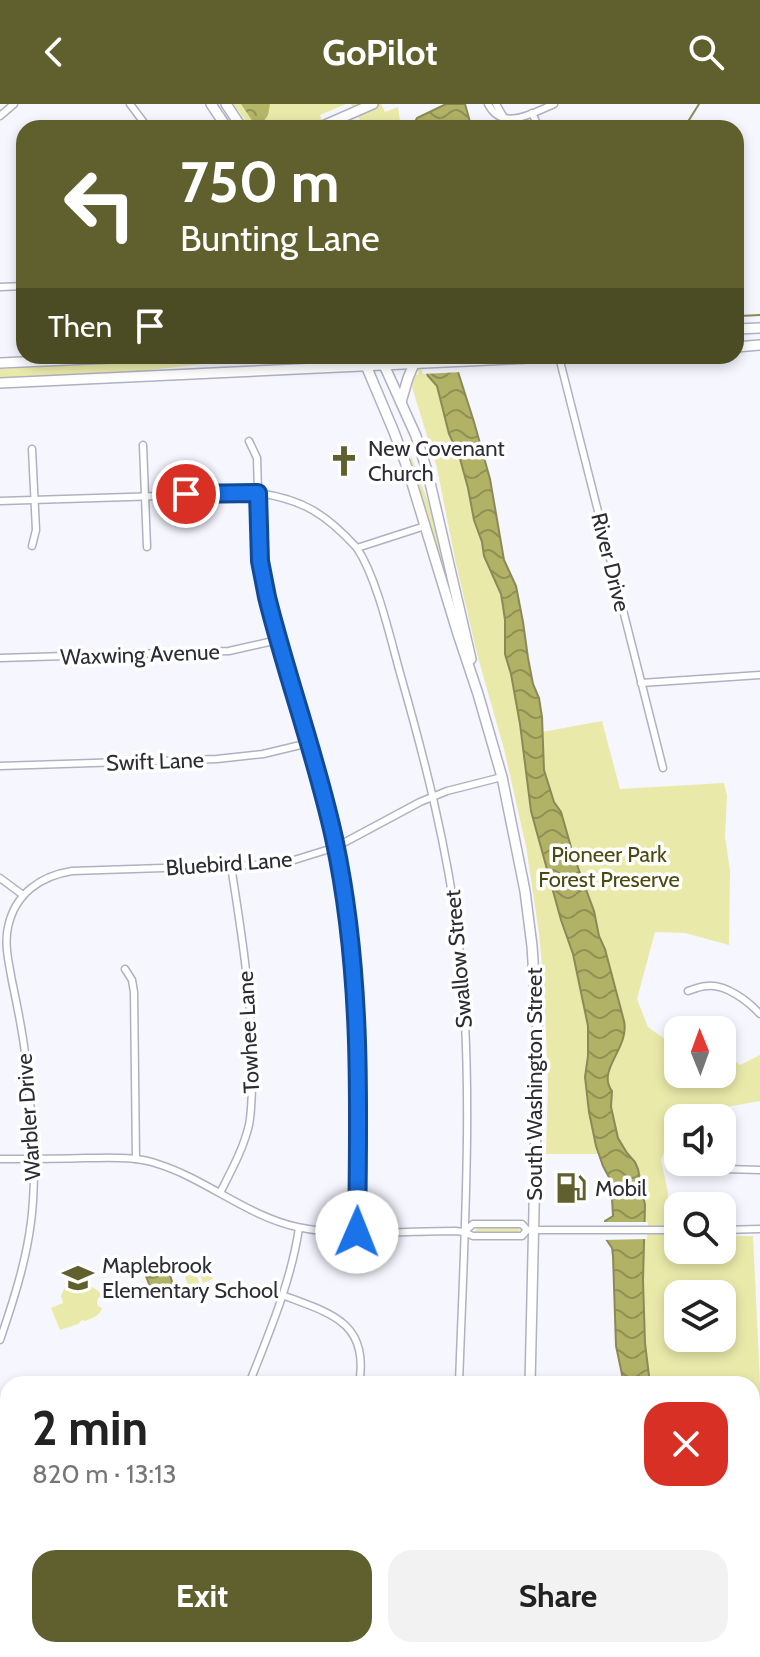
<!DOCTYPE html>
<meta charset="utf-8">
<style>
:root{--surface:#fff;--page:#f2f2f2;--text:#222;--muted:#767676;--accent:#5f602d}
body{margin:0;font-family:Cabin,sans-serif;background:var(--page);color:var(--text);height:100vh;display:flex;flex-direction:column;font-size:30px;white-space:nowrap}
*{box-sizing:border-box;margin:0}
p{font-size:26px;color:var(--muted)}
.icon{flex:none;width:44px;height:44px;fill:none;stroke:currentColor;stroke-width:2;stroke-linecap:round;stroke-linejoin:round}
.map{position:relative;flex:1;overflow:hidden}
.drawer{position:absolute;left:0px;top:1272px;width:760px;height:282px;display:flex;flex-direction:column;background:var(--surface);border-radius:24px 24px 0 0;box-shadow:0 4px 12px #0003}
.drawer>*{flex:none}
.hud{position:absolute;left:16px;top:16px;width:728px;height:244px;border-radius:24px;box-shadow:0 4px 12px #0003;background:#5f602d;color:#fff;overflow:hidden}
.needle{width:52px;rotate:359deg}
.controls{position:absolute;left:664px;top:912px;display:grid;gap:16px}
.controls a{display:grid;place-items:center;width:72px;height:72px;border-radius:16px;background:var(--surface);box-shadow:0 4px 12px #0003;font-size:40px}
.pin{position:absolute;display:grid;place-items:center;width:68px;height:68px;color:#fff;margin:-34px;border:4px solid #fff;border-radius:50%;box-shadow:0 2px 8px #0007}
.me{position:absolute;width:88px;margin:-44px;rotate:1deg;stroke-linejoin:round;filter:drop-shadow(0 0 6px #0008)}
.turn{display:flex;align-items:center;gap:28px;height:168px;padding:0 32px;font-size:36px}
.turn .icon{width:104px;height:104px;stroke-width:2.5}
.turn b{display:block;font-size:56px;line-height:68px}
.then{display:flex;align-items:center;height:76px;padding:0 32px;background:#0003;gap:16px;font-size:30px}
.round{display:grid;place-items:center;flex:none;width:84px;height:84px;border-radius:24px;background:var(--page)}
.summary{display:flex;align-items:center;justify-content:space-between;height:136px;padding:0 32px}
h1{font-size:48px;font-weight:700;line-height:60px}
.action{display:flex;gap:16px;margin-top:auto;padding:16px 32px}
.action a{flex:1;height:92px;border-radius:24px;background:var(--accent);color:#fff;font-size:32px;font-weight:700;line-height:92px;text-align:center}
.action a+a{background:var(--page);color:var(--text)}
header{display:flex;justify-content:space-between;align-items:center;height:104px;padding:0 32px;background:var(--accent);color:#fff;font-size:36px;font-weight:700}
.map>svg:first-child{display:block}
.green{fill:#e9eaa9;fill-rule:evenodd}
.forest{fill:url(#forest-crowns)}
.water{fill:url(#water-waves);stroke:#898a56;stroke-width:2}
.pier{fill:#f5f6fe}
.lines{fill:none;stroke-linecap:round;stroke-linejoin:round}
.stream{stroke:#898a56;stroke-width:2}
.minor-casing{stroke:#afb1c3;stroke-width:9}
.secondary-casing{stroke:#afb1c3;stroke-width:12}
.minor{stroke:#fff;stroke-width:6}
.secondary{stroke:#fff;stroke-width:9}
.route-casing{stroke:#114b97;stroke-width:20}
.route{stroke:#1a73e8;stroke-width:14}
.labels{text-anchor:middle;stroke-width:7;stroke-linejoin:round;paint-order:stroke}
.poi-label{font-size:22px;fill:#2c2d34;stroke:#fff;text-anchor:start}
.street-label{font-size:22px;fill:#2c2d34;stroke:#fff}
.park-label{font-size:22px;fill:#4c4b0f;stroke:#fff}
</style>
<header><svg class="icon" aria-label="back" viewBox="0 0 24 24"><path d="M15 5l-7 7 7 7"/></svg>GoPilot<svg class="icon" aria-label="search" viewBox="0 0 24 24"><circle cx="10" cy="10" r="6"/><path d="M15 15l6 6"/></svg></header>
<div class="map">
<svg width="760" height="1553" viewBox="0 0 760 1553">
<defs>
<pattern id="forest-crowns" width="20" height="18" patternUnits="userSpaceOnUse" patternTransform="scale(2)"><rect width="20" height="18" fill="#b5b668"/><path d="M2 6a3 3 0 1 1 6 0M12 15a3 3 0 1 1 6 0" fill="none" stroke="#939456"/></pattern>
<pattern id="water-waves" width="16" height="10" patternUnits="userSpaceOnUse" patternTransform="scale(2)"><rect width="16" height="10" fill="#b1b265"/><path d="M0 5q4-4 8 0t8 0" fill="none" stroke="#909154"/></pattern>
</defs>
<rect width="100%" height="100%" fill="#f5f6fe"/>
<g class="green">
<path d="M233,0H381L385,8L398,3L401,24H251Z"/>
<path d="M269,252H317L240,256L131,268L0,274V265Z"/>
<path d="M412,252H436L508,486L531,630L602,617L620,685L724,679L727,692L725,732L730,767L729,841L685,829L655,828L637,895L648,923L673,941H678V970H722V945L740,961L760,951V997L710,1006L691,1014H678V1020L675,1021L661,1056L668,1089L670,1131L678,1132V1146H722V1132H753L760,1279V1553H709L706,1546H752V1280H633L625,1068L599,1050H546L548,979L544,884L539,829L526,742L504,645L477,550L455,455L437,364L412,283L414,272L419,270ZM678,1190H722V1234H678Z"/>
<path d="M405,335L437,422L455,499H453Z"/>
<path d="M477,1123H518L520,1126L518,1129H477L475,1128Z"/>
<path d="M205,1153L213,1175L203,1179L195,1156Z"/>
<path d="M191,1158L200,1180L189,1184L181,1162Z"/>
<path d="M83,1182C92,1182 98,1185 102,1192L98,1194L97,1198L98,1202L102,1204C100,1212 92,1214 85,1217L82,1216L78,1220L60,1226L51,1204L63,1199L61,1192L64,1185L72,1183L79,1186Z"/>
</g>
<path class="forest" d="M241,0H270L268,11L259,24H257Z"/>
<g class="water">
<path d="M446,0H465L470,18L464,24H416L415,18L417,14Z"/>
<path d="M420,252H450L458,268L474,318L490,375L504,456L516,482L523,518L528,554L533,580L539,594L542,613L544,666L554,698L561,708L573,750L594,807L599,832L605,845L624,917C630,944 596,966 612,987L611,1003L618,1034L627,1049L635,1058L638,1065L645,1101L643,1176L645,1239L650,1280H624L616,1242L613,1152L612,1144L606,1135L605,1117L613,1112L611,1077L603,1062L596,1042L589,1008L585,973L588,952V922L573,850L561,816L531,707L520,620L511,570L505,550V516L503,502L501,490L484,452L482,438L474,416L468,384L459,351L449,330L437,282L428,272Z"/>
<path d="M152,1164L155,1170L168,1166L175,1186L164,1190L161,1182L151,1185L144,1167Z"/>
</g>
<g class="pier">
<path d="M346,0H351L361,18L346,24H324L320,11Z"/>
<path d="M416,252H455L462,268L423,270Z"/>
<path d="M601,1118H648L647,1135L602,1136Z"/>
</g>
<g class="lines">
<g class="stream">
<path d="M684,24L699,0"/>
<path d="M739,212L760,211"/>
<path d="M735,1553H757"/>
</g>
<defs>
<g id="minor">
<path d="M130,0L148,24"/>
<path d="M488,0C502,28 533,9 554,0"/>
<path d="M496,0L503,12"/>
<path d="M532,9L539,24"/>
<path d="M0,12L14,0"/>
<path d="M0,183L24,182"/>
<path d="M561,253V261L663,664"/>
<path d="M249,337L257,354L260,457L267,493C287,574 316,652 334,734C363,863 360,996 357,1128"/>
<path d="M143,341L147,443"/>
<path d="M32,345L36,426L32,442"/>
<path d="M0,397L258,389C303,395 327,411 357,444L425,422"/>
<path d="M357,444C378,476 391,538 402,576C426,660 447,744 458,831C475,977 464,1133 459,1280"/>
<path d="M0,554L229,547L278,536"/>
<path d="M641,579L760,571"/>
<path d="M0,662L217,655L263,650L309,639"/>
<path d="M0,774L23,791"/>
<path d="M125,865L132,876L134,888L136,1055"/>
<path d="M688,887C694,885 701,882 707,882C726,880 748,897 760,910"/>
<path d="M0,1055C28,1055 57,1055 85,1054C109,1054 135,1052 158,1060C206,1075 247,1112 297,1123C343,1133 407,1127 455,1127L464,1128L473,1132H522L527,1126"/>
<path d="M714,1058L726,1065L760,1066"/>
<path d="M220,1089C231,1067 243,1046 249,1021C253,999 252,976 252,953C251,889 241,825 231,762"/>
<path d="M722,1126L760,1125"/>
<path d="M464,1128L473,1120H522L527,1126H678"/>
<path d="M282,1191C330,1209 370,1218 359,1280"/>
<path d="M0,1236C13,1198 26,1158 31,1118C38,1063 31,1004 25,949C22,924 17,901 12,877C9,859 4,841 8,823C15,790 40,772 72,767L254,761L291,757L336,743L420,698L447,687L502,673"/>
<path d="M249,1280C269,1229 291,1178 299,1124"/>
<path d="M0,1401H8"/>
<path d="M123,1546L135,1553"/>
<path d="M226,1553V1546"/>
<path d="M322,1553L323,1546"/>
</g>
<g id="secondary">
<path d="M211,0L227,24"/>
<path d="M226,0L242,24"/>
<path d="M318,24L373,0"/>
<path d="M736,225L760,224"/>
<path d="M736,243L760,241"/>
<path d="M362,252L394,328L408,366L457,527L478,590L502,673L525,787L532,842L538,933L530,1280"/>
<path d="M380,252L416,332L428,370L471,555"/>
<path d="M0,259L155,252"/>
<path d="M0,279L573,252"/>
<path d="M401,298L408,274L414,260"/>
<path d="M518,1553V1546"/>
</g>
</defs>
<use href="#minor" class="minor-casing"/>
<use href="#secondary" class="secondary-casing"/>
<use href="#minor" class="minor"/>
<use href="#secondary" class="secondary"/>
</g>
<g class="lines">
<defs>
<path id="route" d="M186,390L258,389L260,457L267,493C287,574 316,652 334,734C362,864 359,996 357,1128"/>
</defs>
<use href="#route" class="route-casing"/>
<use href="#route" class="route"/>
</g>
<defs>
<symbol id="church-bare" viewBox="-9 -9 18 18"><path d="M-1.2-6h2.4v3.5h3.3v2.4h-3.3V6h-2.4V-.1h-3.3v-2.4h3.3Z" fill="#5f602d" stroke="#fff" stroke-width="2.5" paint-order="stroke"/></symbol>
<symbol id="fuel-bare" viewBox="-9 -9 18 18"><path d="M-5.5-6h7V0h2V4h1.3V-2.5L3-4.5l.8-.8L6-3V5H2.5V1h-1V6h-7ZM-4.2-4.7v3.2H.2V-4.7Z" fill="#5f602d" stroke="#fff" stroke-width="2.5" paint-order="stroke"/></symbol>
<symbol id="school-bare" viewBox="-9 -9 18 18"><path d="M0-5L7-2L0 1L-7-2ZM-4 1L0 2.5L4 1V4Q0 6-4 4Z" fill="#5f602d" stroke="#fff" stroke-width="2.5" paint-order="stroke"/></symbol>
</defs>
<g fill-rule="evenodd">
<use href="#church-bare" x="322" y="335" width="44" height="44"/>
<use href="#fuel-bare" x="549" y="1062" width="44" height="44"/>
<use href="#school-bare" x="56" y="1152" width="44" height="44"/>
</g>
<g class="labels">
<g class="poi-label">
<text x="368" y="352">New Covenant<tspan x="368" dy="25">Church</tspan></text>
<text x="595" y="1092">Mobil</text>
<text x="102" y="1169">Maplebrook<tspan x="102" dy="25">Elementary School</tspan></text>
</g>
<g class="street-label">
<text transform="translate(611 458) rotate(76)" y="8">River Drive</text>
<text transform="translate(140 550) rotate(-2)" y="8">Waxwing Avenue</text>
<text transform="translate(155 657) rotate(-2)" y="8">Swift Lane</text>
<text transform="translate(229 759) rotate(-4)" y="8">Bluebird Lane</text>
<text transform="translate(458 855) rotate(-95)" y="8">Swallow Street</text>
<text transform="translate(248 928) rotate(-93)" y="8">Towhee Lane</text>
<text transform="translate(534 980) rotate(-90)" y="8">South Washington Street</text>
<text transform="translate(28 1013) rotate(-94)" y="8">Warbler Drive</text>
</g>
<g class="park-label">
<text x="609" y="758">Pioneer Park<tspan x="609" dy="25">Forest Preserve</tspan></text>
</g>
</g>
</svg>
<div class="controls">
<a><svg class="needle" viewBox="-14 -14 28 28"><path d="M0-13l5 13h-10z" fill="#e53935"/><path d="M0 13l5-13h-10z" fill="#767676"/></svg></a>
<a><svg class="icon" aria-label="sound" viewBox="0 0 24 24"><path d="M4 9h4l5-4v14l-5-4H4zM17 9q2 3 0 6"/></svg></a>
<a><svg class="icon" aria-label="search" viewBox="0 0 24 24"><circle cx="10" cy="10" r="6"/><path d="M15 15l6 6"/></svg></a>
<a><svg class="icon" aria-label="layers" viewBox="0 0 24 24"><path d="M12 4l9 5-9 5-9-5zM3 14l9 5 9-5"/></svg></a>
</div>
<div class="pin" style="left:186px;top:390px;background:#d93025"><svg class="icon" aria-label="arrive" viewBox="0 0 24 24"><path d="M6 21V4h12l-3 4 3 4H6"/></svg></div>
<svg class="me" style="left:357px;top:1128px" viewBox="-20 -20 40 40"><circle r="19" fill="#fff"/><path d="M0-13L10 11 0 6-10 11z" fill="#1a73e8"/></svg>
<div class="hud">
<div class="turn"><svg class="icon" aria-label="left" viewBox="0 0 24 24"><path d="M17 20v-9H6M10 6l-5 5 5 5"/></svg><div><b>750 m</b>Bunting Lane</div></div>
<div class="then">Then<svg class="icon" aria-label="arrive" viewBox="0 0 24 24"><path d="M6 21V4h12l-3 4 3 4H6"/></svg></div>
</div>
<section class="drawer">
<div class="summary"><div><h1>2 min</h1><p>820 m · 13:13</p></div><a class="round" style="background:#d93025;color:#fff"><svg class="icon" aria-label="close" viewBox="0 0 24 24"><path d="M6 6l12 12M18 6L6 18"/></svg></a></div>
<div class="action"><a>Exit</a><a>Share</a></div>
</section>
</div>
